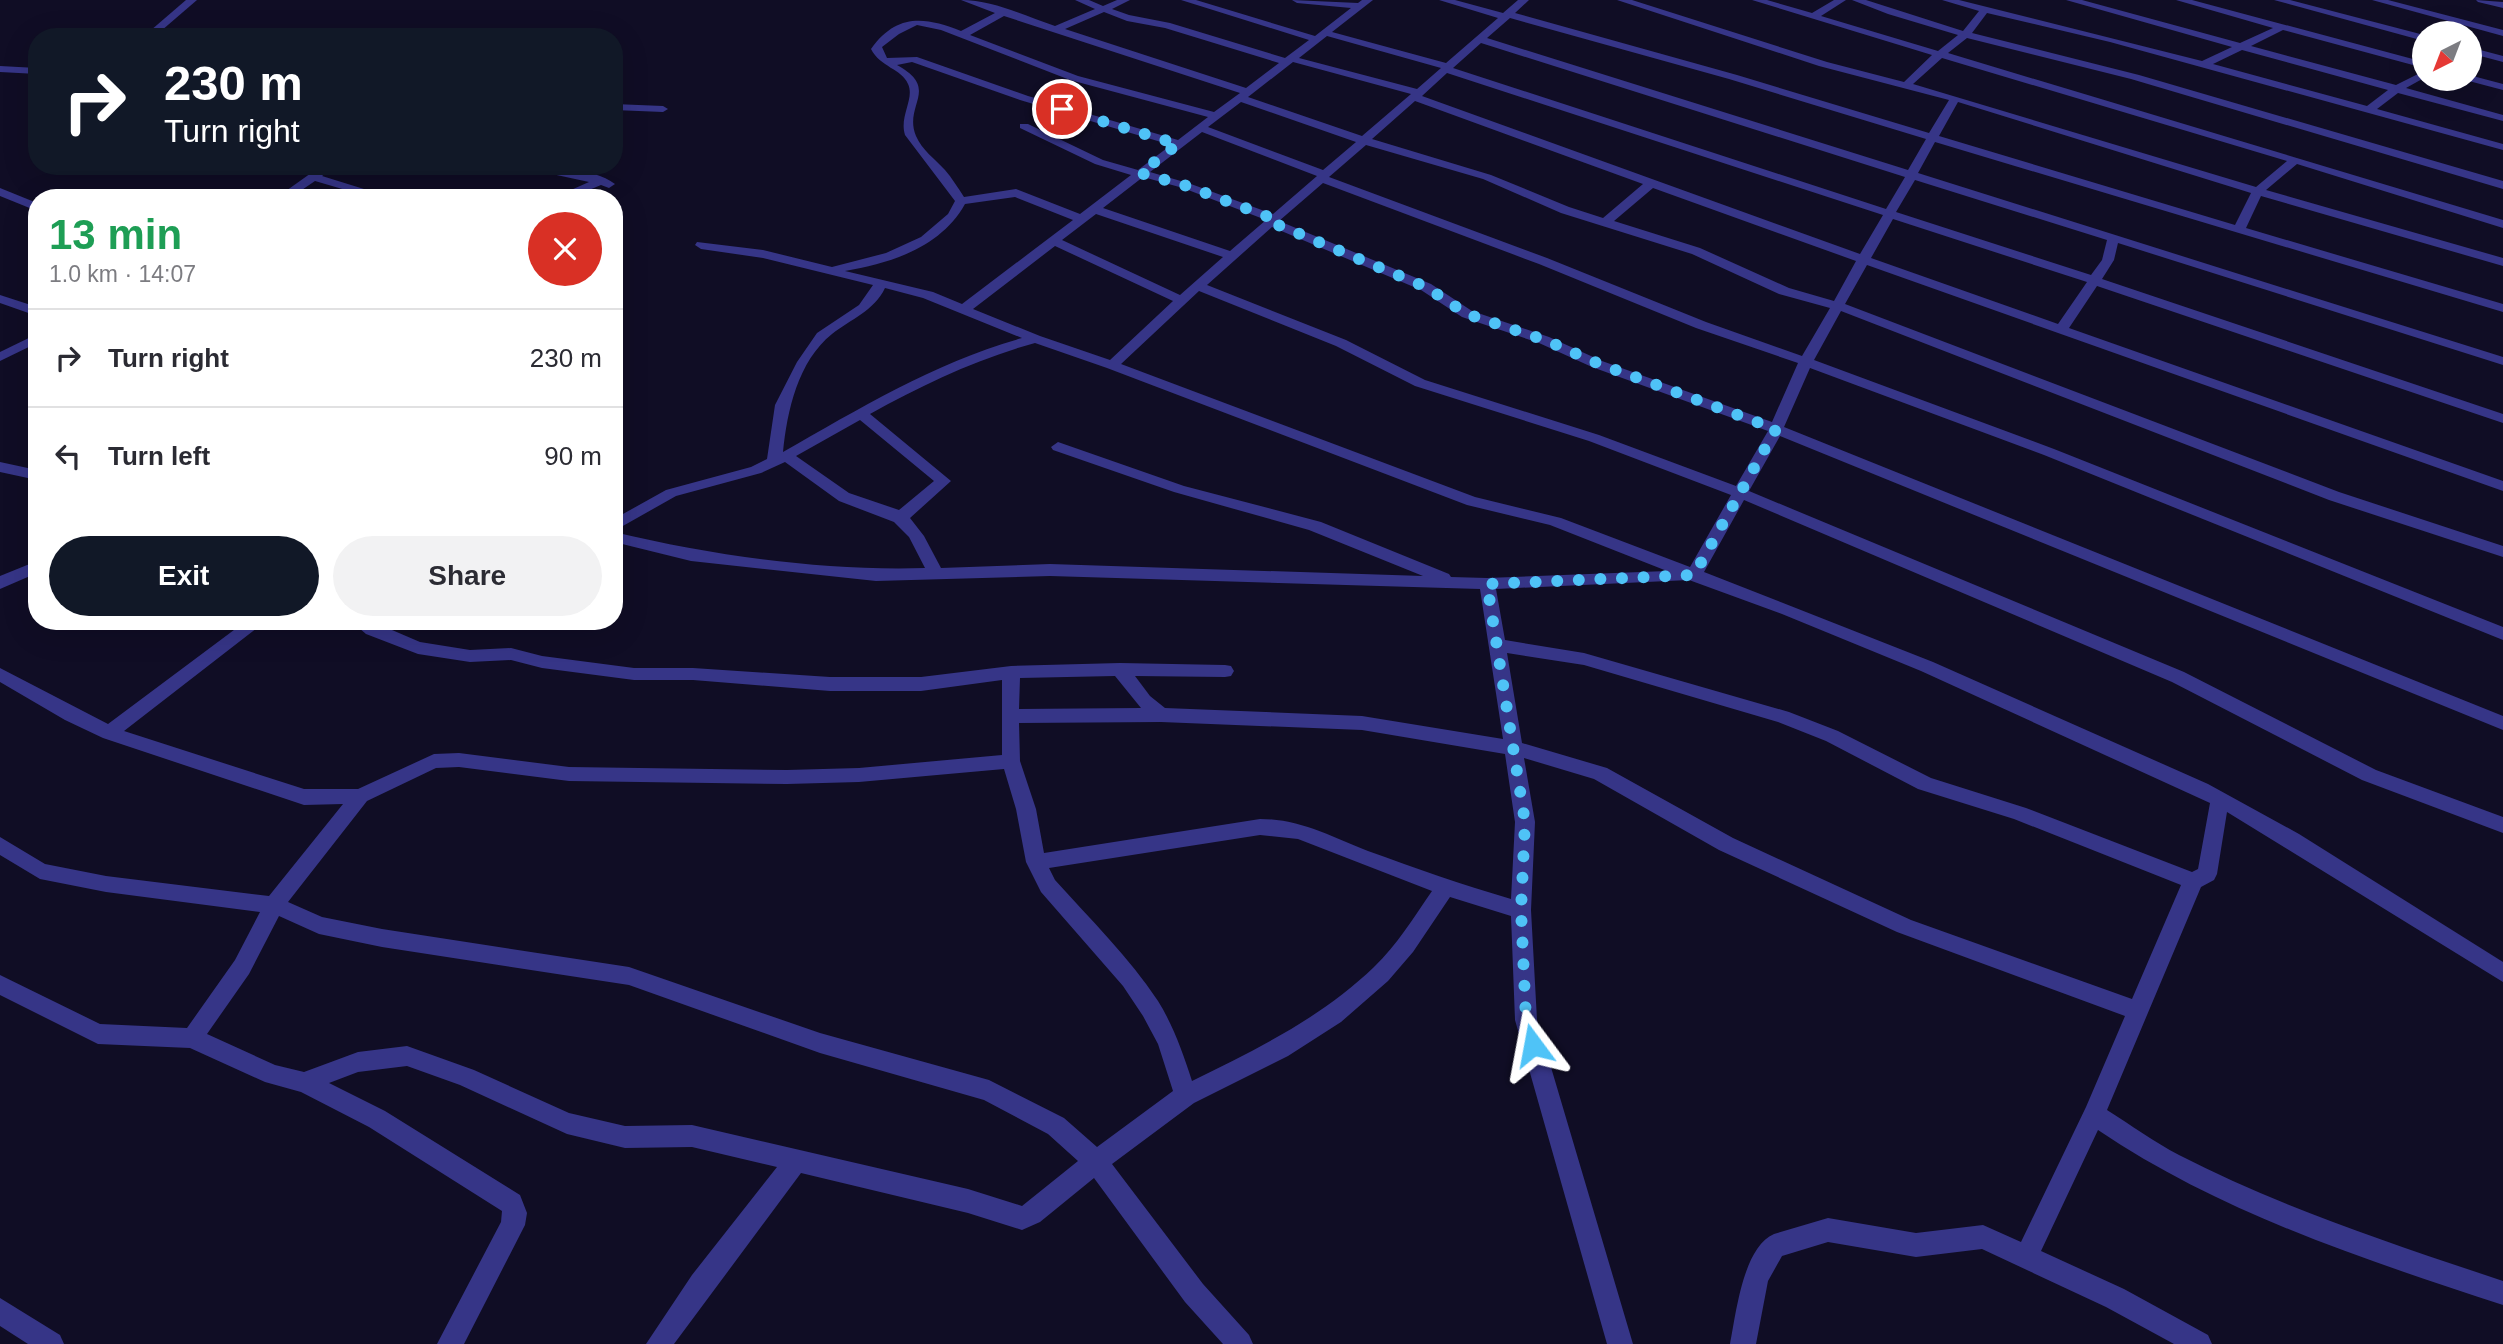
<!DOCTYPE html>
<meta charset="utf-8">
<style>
:root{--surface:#fff;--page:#f2f2f3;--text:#2b2b33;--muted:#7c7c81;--line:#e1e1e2;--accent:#111827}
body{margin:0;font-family:Helvetica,sans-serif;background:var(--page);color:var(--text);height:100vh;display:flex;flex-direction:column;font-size:26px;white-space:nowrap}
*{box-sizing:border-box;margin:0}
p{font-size:23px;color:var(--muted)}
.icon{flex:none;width:38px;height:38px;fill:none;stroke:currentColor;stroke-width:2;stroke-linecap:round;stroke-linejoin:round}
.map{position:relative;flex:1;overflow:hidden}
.details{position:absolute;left:28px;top:189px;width:595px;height:441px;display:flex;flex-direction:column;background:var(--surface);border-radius:28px;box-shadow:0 7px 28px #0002}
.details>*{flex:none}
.guide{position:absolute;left:28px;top:28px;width:595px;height:147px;border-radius:28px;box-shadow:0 7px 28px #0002;background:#111827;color:#fff;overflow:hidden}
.needle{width:46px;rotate:222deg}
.controls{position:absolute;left:2412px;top:21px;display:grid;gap:14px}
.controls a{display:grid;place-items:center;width:70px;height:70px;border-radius:50%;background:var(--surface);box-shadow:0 7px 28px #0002;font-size:35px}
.pin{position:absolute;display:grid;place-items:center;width:60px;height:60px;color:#fff;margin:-30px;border:4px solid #fff;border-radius:50%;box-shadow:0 2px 7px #0007}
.me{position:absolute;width:77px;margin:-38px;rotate:347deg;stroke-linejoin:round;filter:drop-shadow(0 0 5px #0008)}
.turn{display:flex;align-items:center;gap:24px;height:147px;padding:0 21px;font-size:32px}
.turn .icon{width:91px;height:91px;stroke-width:2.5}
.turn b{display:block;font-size:49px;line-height:60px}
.round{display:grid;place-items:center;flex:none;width:74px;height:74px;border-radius:37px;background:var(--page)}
.summary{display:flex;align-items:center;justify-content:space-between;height:119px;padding:0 21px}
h1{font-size:42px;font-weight:600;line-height:52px;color:#1e9e55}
.primary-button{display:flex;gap:14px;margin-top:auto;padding:14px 21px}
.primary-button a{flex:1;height:80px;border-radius:42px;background:var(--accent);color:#fff;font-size:28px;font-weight:600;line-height:80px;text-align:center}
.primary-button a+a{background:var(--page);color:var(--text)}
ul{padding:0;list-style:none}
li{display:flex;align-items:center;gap:21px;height:98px;padding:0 21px;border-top:2px solid var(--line)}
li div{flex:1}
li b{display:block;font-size:26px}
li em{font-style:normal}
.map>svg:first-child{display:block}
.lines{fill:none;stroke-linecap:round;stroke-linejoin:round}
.minor{fill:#363587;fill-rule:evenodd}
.route{stroke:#4fc3f7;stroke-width:12;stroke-dasharray:0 21.6}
</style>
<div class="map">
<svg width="2503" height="1344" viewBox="0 0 2503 1344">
<rect width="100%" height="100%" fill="#100d25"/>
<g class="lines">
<g class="minor">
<path d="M186,0H197L154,37H143Z"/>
<path d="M961,0C994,0 1024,16 1055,26L1095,9L1075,0H1089L1103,6L1117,0H1130L1112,9L1129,15L1170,23L1285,58L1309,40L1181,0H1196L1315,36L1351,8L1297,3L1292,0L1358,3L1362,0H1373L1332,32L1446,63L1498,18L1439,0H1455L1503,13L1518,0H1529L1515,13L1737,75L1929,133L1949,100L1819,66L1617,0H1632L1827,62L1904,82L1932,55L1752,0H1767L1812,13L1834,0H1846L1821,16L1938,51L1958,35L1888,14L1852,0H1866L1963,31L1979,11L1942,0H1959L2202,61L2232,47L2066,0H2082L2240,43L2273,28L2176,0H2192L2424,62V68L2283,30L2251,46L2396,85L2424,71V78L2406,88L2503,115V121L2398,93L2377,109L2503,144V150L2110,42L1987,13L1972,33L2139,75L2503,181V189L2131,79L1967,38L1948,53L2503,220V228L2297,164L2266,190L2503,258V266L2261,196L2246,228L2503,304V312L1935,142L1918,173L2503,357V365L2118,243L2114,260L2102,279L2503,414V423L2097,286L2069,328L2503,481V491L1867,265L1845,304L2339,492L2503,546V557L2329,500L1841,311L1814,360L2054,449L2503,627V640L2044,455L1810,368L1784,427L2503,716V730L1780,436L1749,491L2184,672L2376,770L2503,817V833L2362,780L2172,682L1744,500L1704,572L1933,662L2208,784L2299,834L2503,962V982L2227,812L2217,874L2214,880L2201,887L2107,1110C2131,1125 2154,1142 2179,1155C2282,1208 2393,1244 2503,1281V1305C2363,1259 2221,1213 2098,1130L2041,1251L2124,1289L2208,1335L2212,1344H2174L2106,1307L1982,1249L1916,1257L1828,1242L1782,1256L1768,1281L1756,1344H1730C1736,1314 1743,1247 1774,1234L1828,1218L1916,1233L1983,1225L2021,1242L2086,1107L2125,1016L1897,932L1719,850L1594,779L1524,758L1535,822L1531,910L1537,1020L1633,1344H1607L1515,1020L1511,916L1450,897L1413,952L1388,981L1341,1022L1288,1056L1194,1103L1112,1164L1203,1284L1249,1335L1253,1344H1223L1185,1302L1094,1178L1040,1222L1022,1230L968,1213L801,1173L674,1344H646L692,1275L777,1167L692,1147L625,1148L567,1134L460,1085L407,1066L358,1072L329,1083L385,1111L520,1195L527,1213L525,1225L464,1344H437L501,1222L502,1211L369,1127L301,1092L265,1082L190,1048L98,1044L0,995V975L100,1024L187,1028L235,960L260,912L106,892L40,879L0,855V837L45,864L106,876L269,896L343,804L304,805L103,738L65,720L0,682V668L108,724L246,621H266L124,731L304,789H358L434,754L459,753L569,767L787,770L859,768L1002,755V680L921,691H830L693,680H634L542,668L511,660L470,662L418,654L366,634L351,621H371L420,642L470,650L511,648L542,656L634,668H693L830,677H921L1011,666L1120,663L1225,665L1231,666L1234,671L1231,676L1225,677L1135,676L1150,696L1165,708L1362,716L1503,739L1480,589L1050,576L876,581L691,561L614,542V532C715,556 821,571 925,568L909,537L894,522L839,501L785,462L761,473L676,496L614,531V519L666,490L751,467L767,459L775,405L797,362L817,333L859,305L873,285L763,258L701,249L695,245L697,242L763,250L832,267L886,253L921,237L948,214L955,201L905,135C899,116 915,99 908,84C902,69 880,67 871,49C897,13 925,17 961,31L995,13ZM1104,12L1127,21L1165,28L1279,63L1246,88L1065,29ZM1004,16L1240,93L1214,112L1078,76L970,35ZM1510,18L1729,79L1926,139L1908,170L1487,38ZM917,25L941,30L1070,80L1208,117L1178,140L1028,96L917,57L887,58L882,47L899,34ZM1327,36L1441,68L1417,89L1299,58ZM1481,43L1905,177L1886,209L1453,68ZM2242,50L2388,90L2367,106L2213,64ZM1942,58L2287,161L2256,187L1913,84ZM912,62L1020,100L1171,145L1138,170L1103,160L1028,124H1020V128L1095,164L1131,175L1080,214L1016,189L964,197C958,188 952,178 945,170C935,159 922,150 916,136C903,105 941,89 897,65ZM1293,62L1411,94L1362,136L1248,97ZM1447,73L1883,215L1860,254L1422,96ZM1415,101L1643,184L1603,218L1569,207L1491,175L1372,139ZM1241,102L1356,142L1323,170L1208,127ZM1958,102L2251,193L2235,225L1939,136ZM1202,132L1317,176L1273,214L1191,184L1150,172ZM1366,145L1483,179L1561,213L1692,254L1779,294L1830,308L1802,356L1706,322L1547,258L1329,177ZM1143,177L1183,188L1266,220L1230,251L1103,208ZM1915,180L2107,240L2102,260L2091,275L1896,212ZM1323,183L1539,264L1696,328L1798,363L1772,422L1602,361L1549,337L1472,311L1431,284L1279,221ZM1653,188L1856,261L1834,301L1789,288L1700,248L1614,221ZM1015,197L1073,220L962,304L933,292L845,271C892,263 941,247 965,204ZM1096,214L1223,257L1180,295L1062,240ZM1893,219L2087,282L2058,324L1871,258ZM1272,227L1421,290L1462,317L1539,343L1592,367L1768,431L1736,486L1599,435L1425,380L1346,340L1207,285ZM1055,246L1173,301L1110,360L1040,336L973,309ZM885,288L923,298L1022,338C936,362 860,408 783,452C787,411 798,361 832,334C851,319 874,311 885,288ZM1199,291L1336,346L1415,386L1589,441L1731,495L1690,567L1561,518L1475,497L1121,364ZM1035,343L1107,368L1467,505L1550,525L1667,571L1487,578L1451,577L1449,574L1321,522L1184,486L1058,442L1051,447L1053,450L1174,492L1309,530L1423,576L1050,564L941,568L924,536L910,518L951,481L870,414C922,385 977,359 1035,343ZM860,420L934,481L899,510L849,493L796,456ZM1689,580L1782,614L1921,671L2210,803L2198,869L2192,872L2026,808L1931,778L1838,731L1789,712L1584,653L1505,640L1496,589ZM1507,653L1584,665L1778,722L1826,741L1918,789L2014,819L2181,885L2132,999L1911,920L1733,838L1607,768L1522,743ZM1115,676L1141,708L1019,709L1020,678ZM1161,722L1362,730L1505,754L1515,822L1511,899C1463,885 1415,868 1368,851C1332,837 1300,819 1260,819L1044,853L1036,809L1020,761L1019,723ZM459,767L569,781L787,784L859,782L1004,769L1016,809L1026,862L1041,892L1123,986L1143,1016L1158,1044L1173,1091L1097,1147L1064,1118L989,1080L820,1033L629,967L382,929L322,917L288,902L367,801L436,768ZM1260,835L1298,839L1432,891C1414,917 1397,945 1374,967C1321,1018 1257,1049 1192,1081C1183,1053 1173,1025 1158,1001C1129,957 1090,919 1055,880L1049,868ZM279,916L319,934L382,947L629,985L820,1053L984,1100L1048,1134L1078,1161L1022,1206L968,1189L692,1125L625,1126L569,1113L474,1070L407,1046L358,1052L304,1072L275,1065L207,1034L249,974Z"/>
<path d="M2274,0H2290L2424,35V41Z"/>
<path d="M2372,0H2388L2503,30V36Z"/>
<path d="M2476,0L2503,2V8L2478,2Z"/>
<path d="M2469,47L2503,56V62L2469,53Z"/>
<path d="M0,66L37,68V74L0,72Z"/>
<path d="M2469,75L2503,84V90L2465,80L2469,79Z"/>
<path d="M614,104L663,106L668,109L663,112L614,110Z"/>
<path d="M321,166H335L322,176L393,198H373L315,181L290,198H276Z"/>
<path d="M515,166C544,166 593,167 615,184L609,188L601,185L570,198H553L589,182Z"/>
<path d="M0,188L37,203V211L0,196Z"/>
<path d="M0,295L37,307V316L0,303Z"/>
<path d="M37,334V343L0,361V352Z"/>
<path d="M0,462L37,470V480L0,472Z"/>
<path d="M37,561V573L0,589V576Z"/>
<path d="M0,1298L60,1335L64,1344H28L0,1326Z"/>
</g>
</g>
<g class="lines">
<path class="route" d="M1062,109L1178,144L1140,173L1187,186L1274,219L1271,222L1426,287L1467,314L1545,340L1597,363L1776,429L1694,575L1487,584L1525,822L1521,910L1526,1020L1533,1045"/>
</g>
</svg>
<div class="controls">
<a><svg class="needle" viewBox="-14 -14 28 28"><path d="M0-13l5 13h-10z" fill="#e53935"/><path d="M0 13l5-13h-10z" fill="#7c7c81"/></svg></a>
</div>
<div class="pin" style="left:1062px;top:109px;background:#d93025"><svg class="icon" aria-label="arrive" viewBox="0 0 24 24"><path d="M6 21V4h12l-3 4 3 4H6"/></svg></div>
<svg class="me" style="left:1533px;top:1045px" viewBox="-20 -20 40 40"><path d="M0-17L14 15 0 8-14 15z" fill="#4fc3f7" stroke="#fff" stroke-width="4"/></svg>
<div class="guide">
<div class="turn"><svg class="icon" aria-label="right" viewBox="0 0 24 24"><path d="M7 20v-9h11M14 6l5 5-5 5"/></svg><div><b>230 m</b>Turn right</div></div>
</div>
<section class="details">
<div class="summary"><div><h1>13 min</h1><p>1.0 km · 14:07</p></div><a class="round" style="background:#d93025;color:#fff"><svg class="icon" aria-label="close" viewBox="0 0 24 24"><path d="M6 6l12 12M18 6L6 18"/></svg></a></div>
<ul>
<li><svg class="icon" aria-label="right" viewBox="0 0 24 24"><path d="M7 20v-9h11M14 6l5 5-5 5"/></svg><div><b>Turn right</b></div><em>230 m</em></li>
<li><svg class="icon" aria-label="left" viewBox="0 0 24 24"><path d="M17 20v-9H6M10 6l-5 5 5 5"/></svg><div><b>Turn left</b></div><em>90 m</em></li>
</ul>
<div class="primary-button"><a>Exit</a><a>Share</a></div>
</section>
</div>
